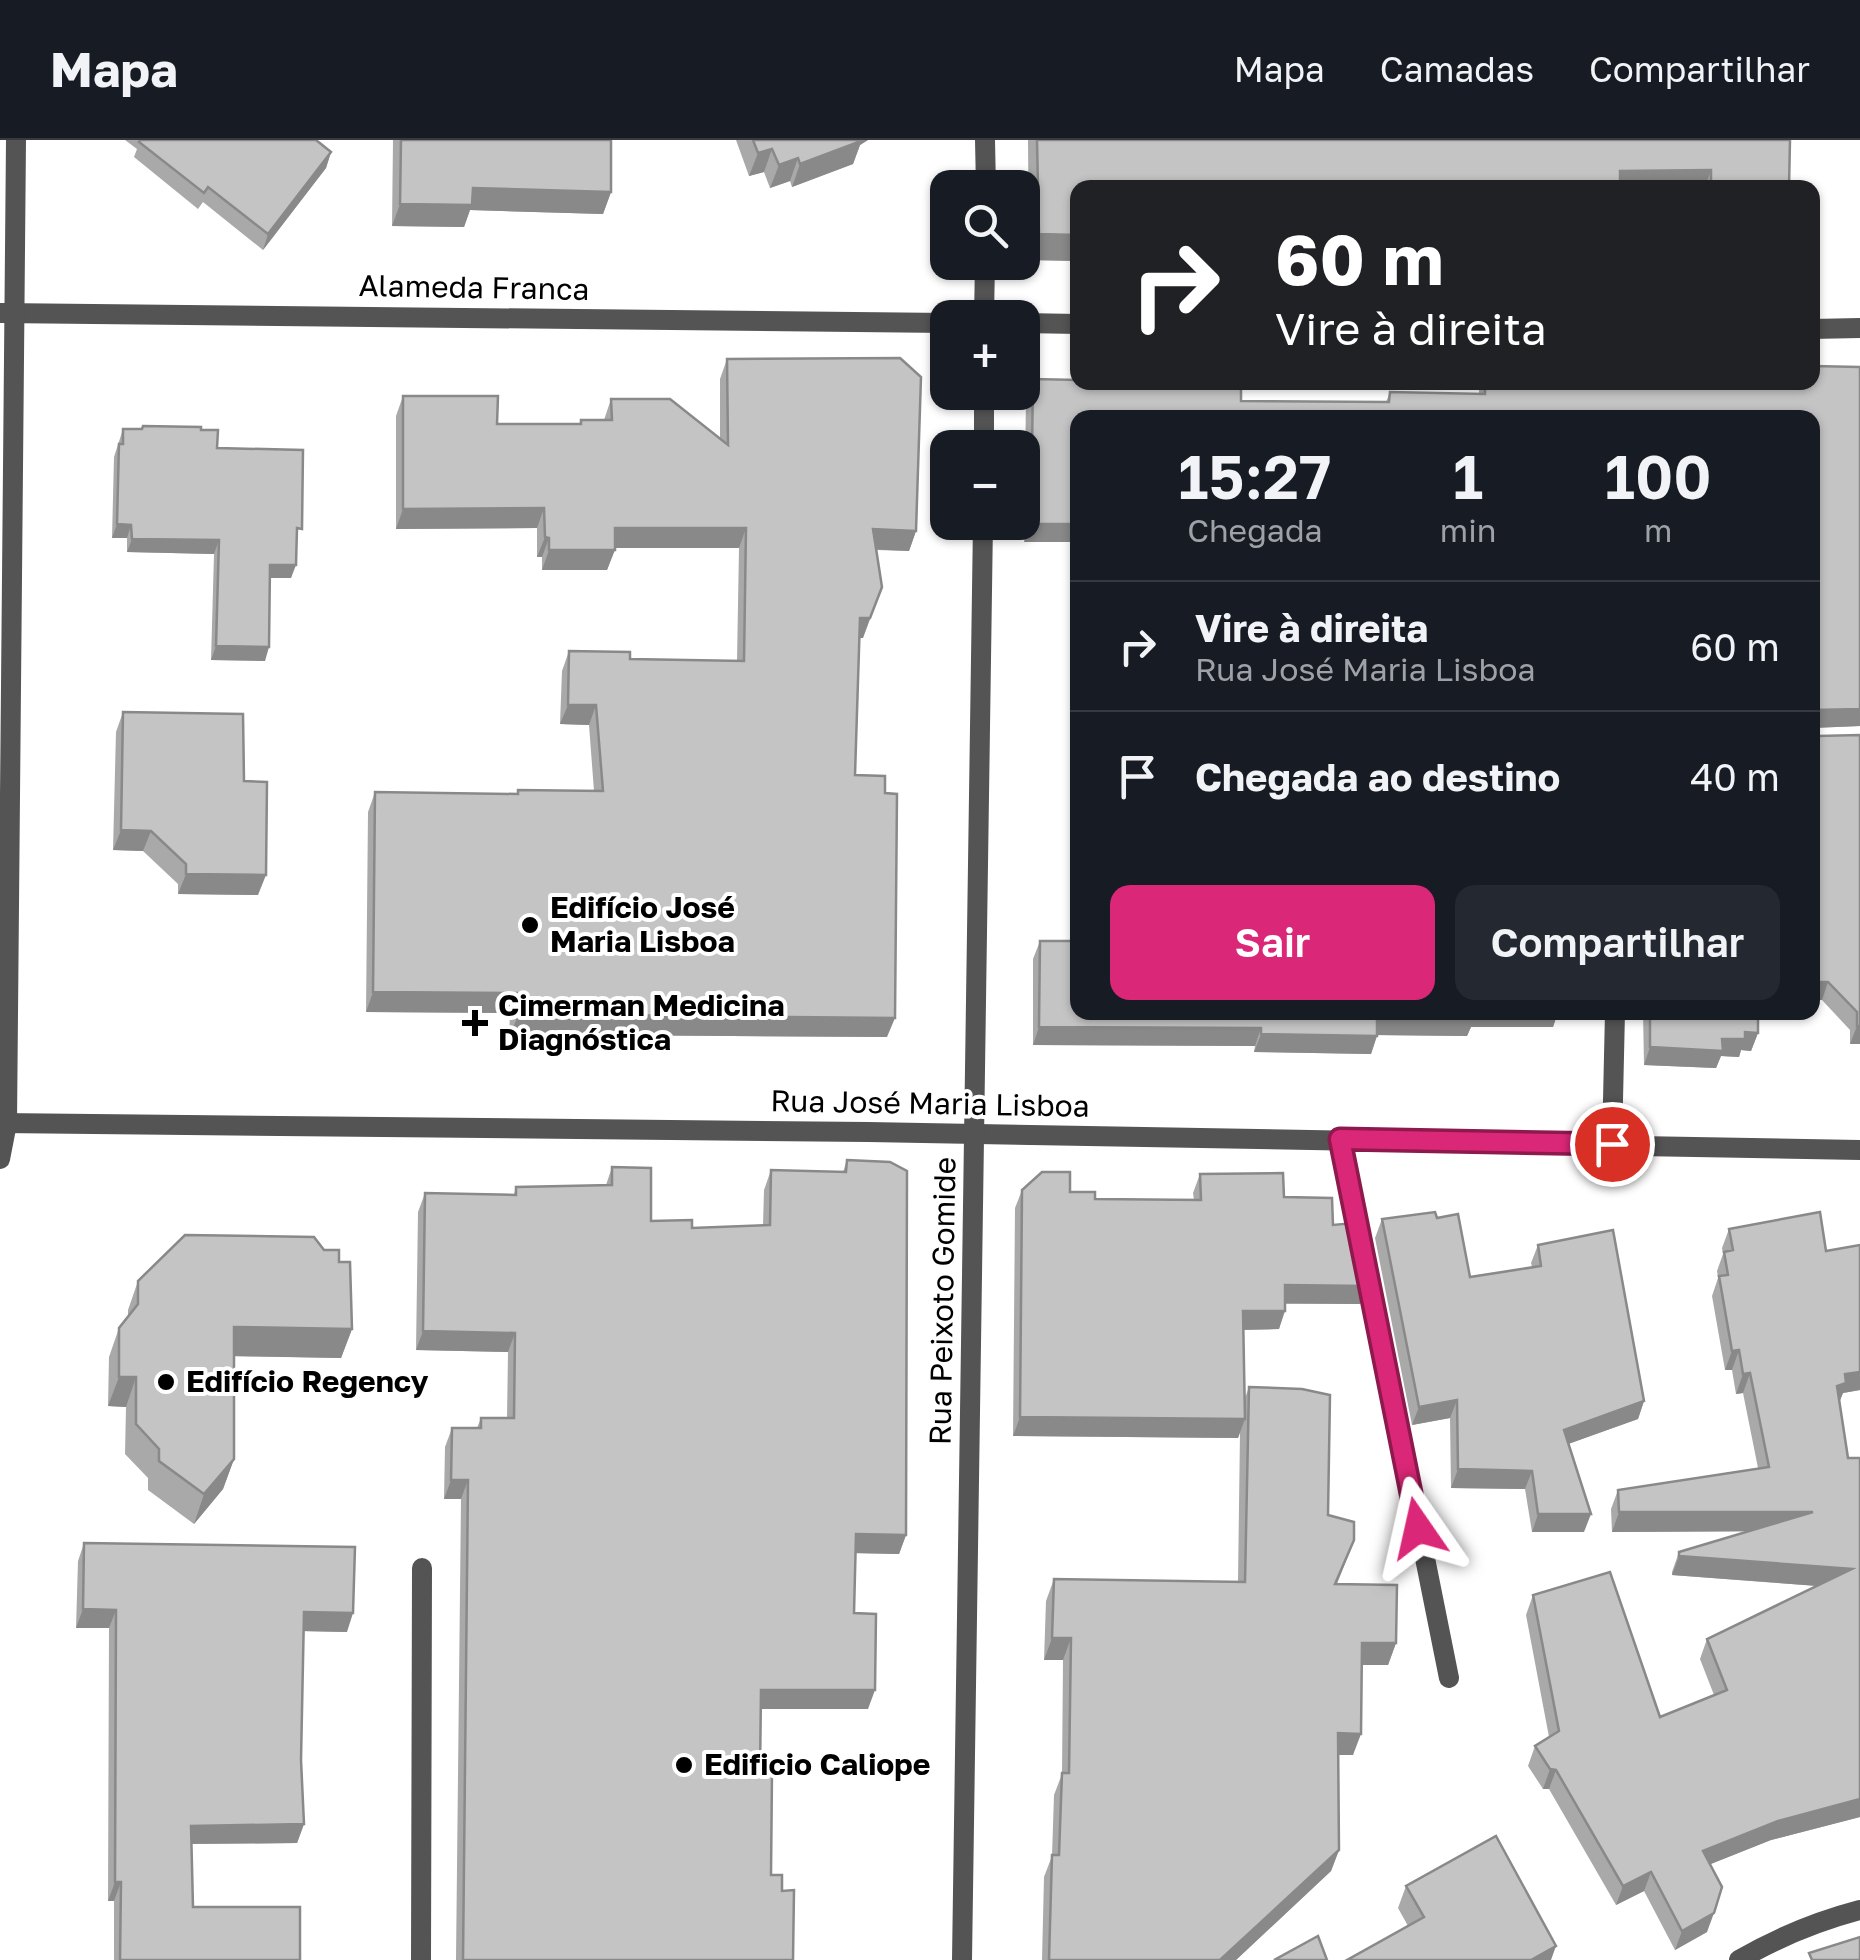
<!DOCTYPE html>
<html lang="pt">
<meta charset="utf-8">
<style>
:root{--surface:#171b24;--page:#242831;--text:#f1f3f6;--muted:#9ea1a6;--line:#363941;--accent:#db2777}
body{margin:0;font-family:"Golos Text",sans-serif;background:var(--page);color:var(--text);height:100vh;display:flex;flex-direction:column;font-size:38px;white-space:nowrap}
*{box-sizing:border-box;margin:0}
p{font-size:32px;color:var(--muted)}
.icon{flex:none;width:55px;height:55px;fill:none;stroke:currentColor;stroke-width:2;stroke-linecap:round;stroke-linejoin:round}
.map{position:relative;flex:1;overflow:hidden}
.sheet{position:absolute;left:1070px;top:270px;width:750px;height:610px;display:flex;flex-direction:column;background:var(--surface);border-radius:20px;box-shadow:0 2px 8px #0004}
.sheet>*{flex:none}
.top-card{position:absolute;left:1070px;top:40px;width:750px;height:210px;border-radius:20px;box-shadow:0 2px 8px #0004;background:#202124;color:#fff;overflow:hidden}
.controls{position:absolute;left:930px;top:30px;display:grid;gap:20px}
.controls a{display:grid;place-items:center;width:110px;height:110px;border-radius:20px;background:var(--surface);box-shadow:0 2px 8px #0004;font-size:50px}
.pin{position:absolute;display:grid;place-items:center;width:85px;height:85px;color:#fff;margin:-42px;border:5px solid #fff;border-radius:50%;box-shadow:0 2px 10px #0007}
.me{position:absolute;width:110px;margin:-55px;rotate:349deg;stroke-linejoin:round;filter:drop-shadow(0 0 8px #0008)}
.turn{display:flex;align-items:center;gap:35px;height:210px;padding:0 40px;font-size:45px}
.turn .icon{width:130px;height:130px;stroke-width:2.5}
.turn b{display:block;font-size:70px;line-height:85px}
.eta{display:flex;justify-content:space-evenly;align-items:center;height:170px;text-align:center}
.eta b{font-size:60px;font-weight:600;line-height:70px}
.cta{display:flex;gap:20px;margin-top:auto;padding:20px 40px}
.cta a{flex:1;height:115px;border-radius:20px;background:var(--accent);color:#fff;font-size:40px;font-weight:600;line-height:115px;text-align:center}
.cta a+a{background:var(--page);color:var(--text)}
ul{padding:0;list-style:none}
li{display:flex;align-items:center;gap:30px;height:130px;padding:0 40px;border-top:2px solid var(--line)}
li div{flex:1}
li b{display:block;font-size:38px}
li em{font-style:normal}
header{display:flex;align-items:center;gap:60px;box-sizing:border-box;height:140px;padding:0 50px;background:var(--surface);border-bottom:2px solid var(--line)}
header strong{font-size:48px}
nav{display:flex;gap:55px;margin-inline-start:auto;font-size:35px}
.map>svg:first-child{display:block}
.lines{fill:none;stroke-linecap:round;stroke-linejoin:round}
.street{stroke:#545454;stroke-width:20}
.wall{fill:#a9a9a9}
.shaded-wall{fill:#898989}
.building{fill:#c4c4c4;stroke:#898989;stroke-width:2.5}
.route-casing{stroke:#8e194d;stroke-width:25}
.route{stroke:#db2777;stroke-width:18}
.poi-dot{fill:#000;stroke:#fff;stroke-width:4}
.labels{text-anchor:middle;stroke-width:8;stroke-linejoin:round;paint-order:stroke}
.street-label{font-size:30px;fill:#000;stroke:#fff}
.poi-label{font-size:30px;font-weight:bold;fill:#000;stroke:#fff;text-anchor:start}
</style>
<header>
<strong>Mapa</strong>
<nav><a>Mapa</a><a>Camadas</a><a>Compartilhar</a></nav>
</header>
<div class="map">
<svg width="1860" height="1820" viewBox="0 0 1860 1820">
<rect width="100%" height="100%" fill="#fff"/>
<g class="lines">
<g class="street">
<path d="M985,0L986,48"/>
<path d="M0,173L948,183"/>
<path d="M984,178L985,122"/>
<path d="M1022,183L1078,184"/>
<path d="M1812,189L1860,188"/>
<path d="M984,308V252"/>
<path d="M0,983L868,992L1860,1010"/>
<path d="M1341,999L1449,1538"/>
<path d="M1612,1004L1615,872"/>
<path d="M0,1019L7,983L16,0"/>
<path d="M421,1820L422,1428"/>
<path d="M962,1820L983,382"/>
<path d="M1739,1820C1777,1798 1818,1781 1860,1770"/>
</g>
</g>
<g class="wall">
<path d="M125,0H316L331,12L326,28L263,110L203,62L198,69L134,17L137,9Z"/>
<path d="M393,0H611V52L603,74L470,70L464,87L392,86Z"/>
<path d="M736,0H868L860,5L853,24L792,47L790,41L770,48L764,32L749,36Z"/>
<path d="M1028,0H1790L1789,48H1078V121L1029,120Z"/>
<path d="M727,219L916,391L909,411L876,410L863,498H860L855,635L887,897L599,895L597,899L509,898L510,873L366,872L368,672L375,652L517,654L518,650L594,651L589,585L560,584L562,531L569,511L630,519L737,521L739,408H615L607,430H542V417H537V388L396,389V276L403,256L497,284H579L581,280H604L611,259L720,299V239Z"/>
<path d="M1860,227V586L1812,588V278H1078L1024,402L1026,257L1033,239L1241,261L1386,262L1390,252L1479,254V242H1812Z"/>
<path d="M123,289L201,290L297,402L291,438H270L265,521L211,520L214,414L127,412V398H112L114,317Z"/>
<path d="M1078,526V612H1076Z"/>
<path d="M123,572L244,641L258,755L178,754V744L143,711L113,710L116,592Z"/>
<path d="M1860,595V904H1850V890L1822,860L1818,596Z"/>
<path d="M1040,801L1078,872H1558L1553,887H1471L1467,896L1377,895L1371,914L1254,912L1255,906L1033,905V819Z"/>
<path d="M1643,872H1758V893L1751,911L1741,910L1739,917L1721,916L1716,928L1644,925Z"/>
<path d="M847,1020L906,1395L899,1414L855,1413L854,1473L868,1569H761L760,1632L771,1735L782,1751L793,1820H456L461,1359H444L445,1307L452,1288H477L481,1278H507L508,1212L416,1210L418,1072L425,1053L514,1054L516,1047L606,1045L612,1027L651,1081L692,1088L763,1085L764,1050L771,1030L843,1032Z"/>
<path d="M1200,1034L1284,1057L1333,1085L1367,1146L1360,1164H1285L1279,1189L1243,1190L1245,1258L1249,1247L1328,1375L1354,1400L1337,1444L1396,1503L1388,1525H1362L1353,1615H1338L1339,1710L1331,1731L1236,1820H1042L1044,1737L1052,1716L1054,1655L1062,1634L1063,1520H1044L1046,1461L1054,1439L1238,1442L1240,1292L1238,1298L1013,1296L1015,1068L1022,1050L1070,1052L1095,1059L1194,1060L1193,1053Z"/>
<path d="M1437,1078L1470,1137L1532,1127L1531,1123L1538,1105L1644,1261L1638,1279L1568,1304L1584,1392H1532L1525,1349L1451,1348L1450,1278L1412,1285L1375,1098L1382,1079Z"/>
<path d="M1729,1089L1826,1111L1860,1105V1250L1843,1253L1839,1262L1848,1318H1860V1677L1771,1700L1710,1724L1707,1792L1675,1810L1644,1751L1616,1765L1549,1649H1543L1528,1626L1535,1606L1549,1597L1526,1475L1533,1455L1660,1577L1714,1555L1700,1519L1707,1499L1817,1446L1672,1435V1432L1679,1412L1748,1391L1612,1392L1611,1369L1618,1350L1758,1328L1743,1253L1736,1254L1732,1230H1725L1712,1156L1718,1138L1717,1131L1723,1114L1722,1108Z"/>
<path d="M324,1110L339,1122L352,1189L341,1218L234,1216V1319L223,1349L194,1384L148,1350V1338L125,1314L126,1267L108,1266L109,1217L119,1188L128,1177V1170L138,1141Z"/>
<path d="M84,1403L347,1492L304,1491L301,1620L304,1684L297,1703L192,1704L193,1767L300,1820H114V1761H108L109,1488H76L78,1421Z"/>
<path d="M1406,1746L1551,1820L1408,1786L1398,1768Z"/>
</g>
<g class="shaded-wall">
<path d="M852,0H868L860,5L853,24L792,47L800,24Z"/>
<path d="M772,9L764,32L749,36L758,13Z"/>
<path d="M331,12L326,28L263,110L268,94Z"/>
<path d="M798,18L790,41L770,48L779,25Z"/>
<path d="M1711,30L1705,48H1614L1620,31Z"/>
<path d="M473,48L611,52L603,74L470,70L464,87L392,86L400,64Z"/>
<path d="M1039,94L1078,95V121L1029,120Z"/>
<path d="M544,368L537,388L396,389L403,369Z"/>
<path d="M117,384L131,385L127,398H112Z"/>
<path d="M1031,384H1078V402H1024Z"/>
<path d="M615,388H746L739,408H607Z"/>
<path d="M873,389L916,391L909,411L866,409Z"/>
<path d="M545,397L549,398L542,417H537Z"/>
<path d="M132,399L219,400L214,414L127,412Z"/>
<path d="M549,410H615L607,430H542Z"/>
<path d="M270,425H296L291,438H265Z"/>
<path d="M882,447L863,498H853L860,478Z"/>
<path d="M216,506L269,507L265,521L211,520Z"/>
<path d="M568,565H596L589,585L560,584Z"/>
<path d="M1860,569V586L1812,588V570Z"/>
<path d="M121,690L151,691L143,711L113,710Z"/>
<path d="M186,734L266,735L258,755L178,754Z"/>
<path d="M1812,842H1828L1822,860H1812Z"/>
<path d="M373,852L517,853L510,873L366,872Z"/>
<path d="M1473,872H1558L1553,887H1471L1467,896L1371,895L1377,877Z"/>
<path d="M604,875L895,878L887,897L599,895L597,899L509,898L517,878Z"/>
<path d="M1857,886H1860V904H1850Z"/>
<path d="M1039,887L1261,888L1255,906L1033,905Z"/>
<path d="M1745,892L1758,893L1751,911L1741,910L1739,917L1721,916L1716,928L1644,925L1650,907L1722,899Z"/>
<path d="M1261,894L1377,896L1371,914L1254,912Z"/>
<path d="M1285,1145L1367,1146L1360,1164L1278,1163Z"/>
<path d="M1243,1171H1285L1279,1189L1236,1190Z"/>
<path d="M234,1187L352,1189L341,1218L223,1216Z"/>
<path d="M423,1191L515,1193L508,1212L416,1210Z"/>
<path d="M1739,1210L1732,1230H1725L1732,1211Z"/>
<path d="M1860,1232V1250L1843,1253L1839,1263L1837,1246L1845,1234Z"/>
<path d="M1750,1233L1743,1253L1736,1254L1743,1234Z"/>
<path d="M119,1237H136L126,1267L108,1266Z"/>
<path d="M1457,1260L1450,1278L1412,1285L1419,1267Z"/>
<path d="M1644,1261L1638,1279L1557,1308L1564,1290Z"/>
<path d="M1020,1277L1245,1279L1238,1298L1013,1296Z"/>
<path d="M234,1319L223,1349L194,1384L204,1354Z"/>
<path d="M1458,1329L1532,1331L1525,1349L1451,1348Z"/>
<path d="M451,1340H468L461,1359H444Z"/>
<path d="M1619,1372H1813L1806,1391L1612,1392Z"/>
<path d="M1538,1374H1591L1584,1392H1532Z"/>
<path d="M856,1394L906,1395L899,1414L849,1413Z"/>
<path d="M1679,1416L1852,1429L1845,1448L1672,1435Z"/>
<path d="M83,1469L116,1470L109,1488H76Z"/>
<path d="M304,1472L353,1473L347,1492L298,1491Z"/>
<path d="M1052,1498H1071L1063,1520H1044Z"/>
<path d="M1362,1503H1396L1388,1525H1354Z"/>
<path d="M761,1550H875L868,1569H754Z"/>
<path d="M1338,1593L1361,1594L1353,1615H1330Z"/>
<path d="M1550,1629L1556,1630L1549,1649H1543Z"/>
<path d="M1860,1659V1677L1771,1700L1696,1730L1703,1711L1778,1681Z"/>
<path d="M304,1684L297,1703L184,1704L191,1686Z"/>
<path d="M1339,1710L1331,1731L1236,1820H1220Z"/>
<path d="M1651,1732L1644,1751L1616,1765L1623,1746Z"/>
<path d="M115,1742H121L114,1761H108Z"/>
<path d="M1714,1773L1707,1792L1675,1810L1682,1791Z"/>
<path d="M1556,1806L1551,1820H1531Z"/>
</g>
<g class="building">
<path d="M140,0H316L331,12L268,94L208,47L204,53L139,2Z"/>
<path d="M401,0H611V52L473,48L472,65L400,64Z"/>
<path d="M753,0H861V1L800,24L798,18L779,25L772,9L758,13Z"/>
<path d="M1037,0H1790L1789,48H1711V30L1620,31V48H1078V95L1039,94Z"/>
<path d="M900,218L921,237L916,391L873,389L882,447L870,478H860L855,635L885,636V653L897,654L895,878L604,875V879L517,878V853L373,852L375,652L518,654V650L603,651L596,565H568L569,511L630,512V519L744,521L746,388H615V410H549V398L545,397L544,368L403,369V256H498L497,284H581V280H612L611,259H670L728,305L727,219Z"/>
<path d="M1812,226L1860,227V569L1812,570V278H1078V384H1031L1033,239L1078,240V242H1136L1241,246V261L1389,262L1390,252L1485,254V242H1812Z"/>
<path d="M143,286L201,287V290H218L217,308L303,310L302,389L297,388L296,425H270L269,507L216,506L219,400L132,399L131,385L117,384L119,304H123V289H142Z"/>
<path d="M123,572L243,574L244,641L267,642L266,735L186,734V724L151,691L121,690Z"/>
<path d="M1812,592L1818,596L1860,595V886H1857V872L1828,842H1812Z"/>
<path d="M1040,801H1078V872H1474V878L1377,877V896L1261,894V888L1039,887Z"/>
<path d="M1650,872H1758V893L1745,892V899H1722L1723,911L1650,907Z"/>
<path d="M847,1020L890,1022L907,1031L906,1395L856,1394L854,1473L876,1474L875,1550H761L760,1632H772L771,1735H782V1751L794,1750L793,1820H463L468,1340H451L452,1288H481V1278H514L515,1193L423,1191L425,1053L516,1055V1047L612,1045V1027L651,1028V1081L692,1080V1088L770,1085L771,1030L846,1032Z"/>
<path d="M1042,1032H1070V1052H1095V1059L1201,1060L1200,1034L1283,1033L1284,1057L1332,1058L1333,1085L1354,1083L1367,1146L1285,1145V1171H1243L1245,1279L1020,1277L1022,1050Z"/>
<path d="M1435,1072L1437,1078L1458,1074L1470,1137L1541,1126L1538,1105L1613,1090L1644,1261L1564,1290L1591,1374H1538L1532,1331L1458,1329L1457,1260L1419,1267L1382,1079Z"/>
<path d="M1820,1072L1826,1111L1860,1105V1232L1845,1234L1846,1243L1837,1246L1848,1318H1860V1659L1778,1681L1703,1711L1722,1747L1714,1773L1682,1791L1651,1732L1623,1746L1556,1630L1550,1629L1535,1606L1559,1591L1533,1455L1610,1432L1660,1577L1727,1550L1707,1499L1852,1429L1679,1416V1412L1813,1372H1619L1618,1350L1769,1327L1750,1233L1743,1234L1739,1210L1732,1211L1719,1136L1728,1135L1724,1112L1733,1110L1729,1089Z"/>
<path d="M185,1095L314,1097L324,1110H339V1122H350L352,1189L234,1187V1319L204,1354L159,1321V1309L136,1284V1237H119V1188L138,1164V1141Z"/>
<path d="M1249,1247L1302,1249L1330,1255L1328,1375L1354,1382V1400L1335,1444L1397,1445L1396,1503H1362L1361,1594L1338,1593L1339,1710L1220,1820H1049L1052,1715H1059L1062,1633H1069L1071,1498H1052L1054,1439L1245,1442Z"/>
<path d="M84,1403L355,1407L353,1473L304,1472L301,1620L304,1684L191,1686L193,1767H300V1820H120L121,1742H115L116,1470L83,1469Z"/>
<path d="M1496,1696L1556,1806L1531,1820H1347L1424,1777L1406,1746Z"/>
<path d="M1318,1796L1327,1820H1274Z"/>
<path d="M1860,1797V1820H1812L1809,1813Z"/>
</g>
<g class="lines">
<defs>
<path id="route" d="M1418,1388L1340,999L1612,1004"/>
</defs>
<use href="#route" class="route-casing"/>
<use href="#route" class="route"/>
</g>
<g class="poi-dot">
<circle cx="530" cy="785" r="10"/>
<path d="M470 868h10v10h10v10h-10v10h-10v-10h-10v-10h10z"/>
<circle cx="166" cy="1242" r="10"/>
<circle cx="684" cy="1625" r="10"/>
</g>
<g class="labels">
<g class="street-label">
<text transform="translate(474 148) rotate(1)" y="10">Alameda Franca</text>
<text transform="translate(930 964) rotate(1)" y="10">Rua José Maria Lisboa</text>
<text transform="translate(943 1161) rotate(-89)" y="10">Rua Peixoto Gomide</text>
</g>
<g class="poi-label">
<text x="550" y="778">Edifício José<tspan x="550" dy="34">Maria Lisboa</tspan></text>
<text x="498" y="876">Cimerman Medicina<tspan x="498" dy="34">Diagnóstica</tspan></text>
<text x="186" y="1252">Edifício Regency</text>
<text x="704" y="1635">Edificio Caliope</text>
</g>
</g>
</svg>
<div class="controls">
<a><svg class="icon" aria-label="search" viewBox="0 0 24 24"><circle cx="10" cy="10" r="6"/><path d="M15 15l6 6"/></svg></a>
<a>+</a>
<a>−</a>
</div>
<div class="pin" style="left:1612px;top:1004px;background:#d93025"><svg class="icon" aria-label="arrive" viewBox="0 0 24 24"><path d="M6 21V4h12l-3 4 3 4H6"/></svg></div>
<svg class="me" style="left:1418px;top:1388px" viewBox="-20 -20 40 40"><path d="M0-17L14 15 0 8-14 15z" fill="#db2777" stroke="#fff" stroke-width="4"/></svg>
<div class="top-card">
<div class="turn"><svg class="icon" aria-label="right" viewBox="0 0 24 24"><path d="M7 20v-9h11M14 6l5 5-5 5"/></svg><div><b>60 m</b>Vire à direita</div></div>
</div>
<section class="sheet">
<div class="eta">
<div><b>15:27</b><p>Chegada</p></div>
<div><b>1</b><p>min</p></div>
<div><b>100</b><p>m</p></div>
</div>
<ul>
<li><svg class="icon" aria-label="right" viewBox="0 0 24 24"><path d="M7 20v-9h11M14 6l5 5-5 5"/></svg><div><b>Vire à direita</b><p>Rua José Maria Lisboa</p></div><em>60 m</em></li>
<li><svg class="icon" aria-label="arrive" viewBox="0 0 24 24"><path d="M6 21V4h12l-3 4 3 4H6"/></svg><div><b>Chegada ao destino</b></div><em>40 m</em></li>
</ul>
<div class="cta"><a>Sair</a><a>Compartilhar</a></div>
</section>
</div>
